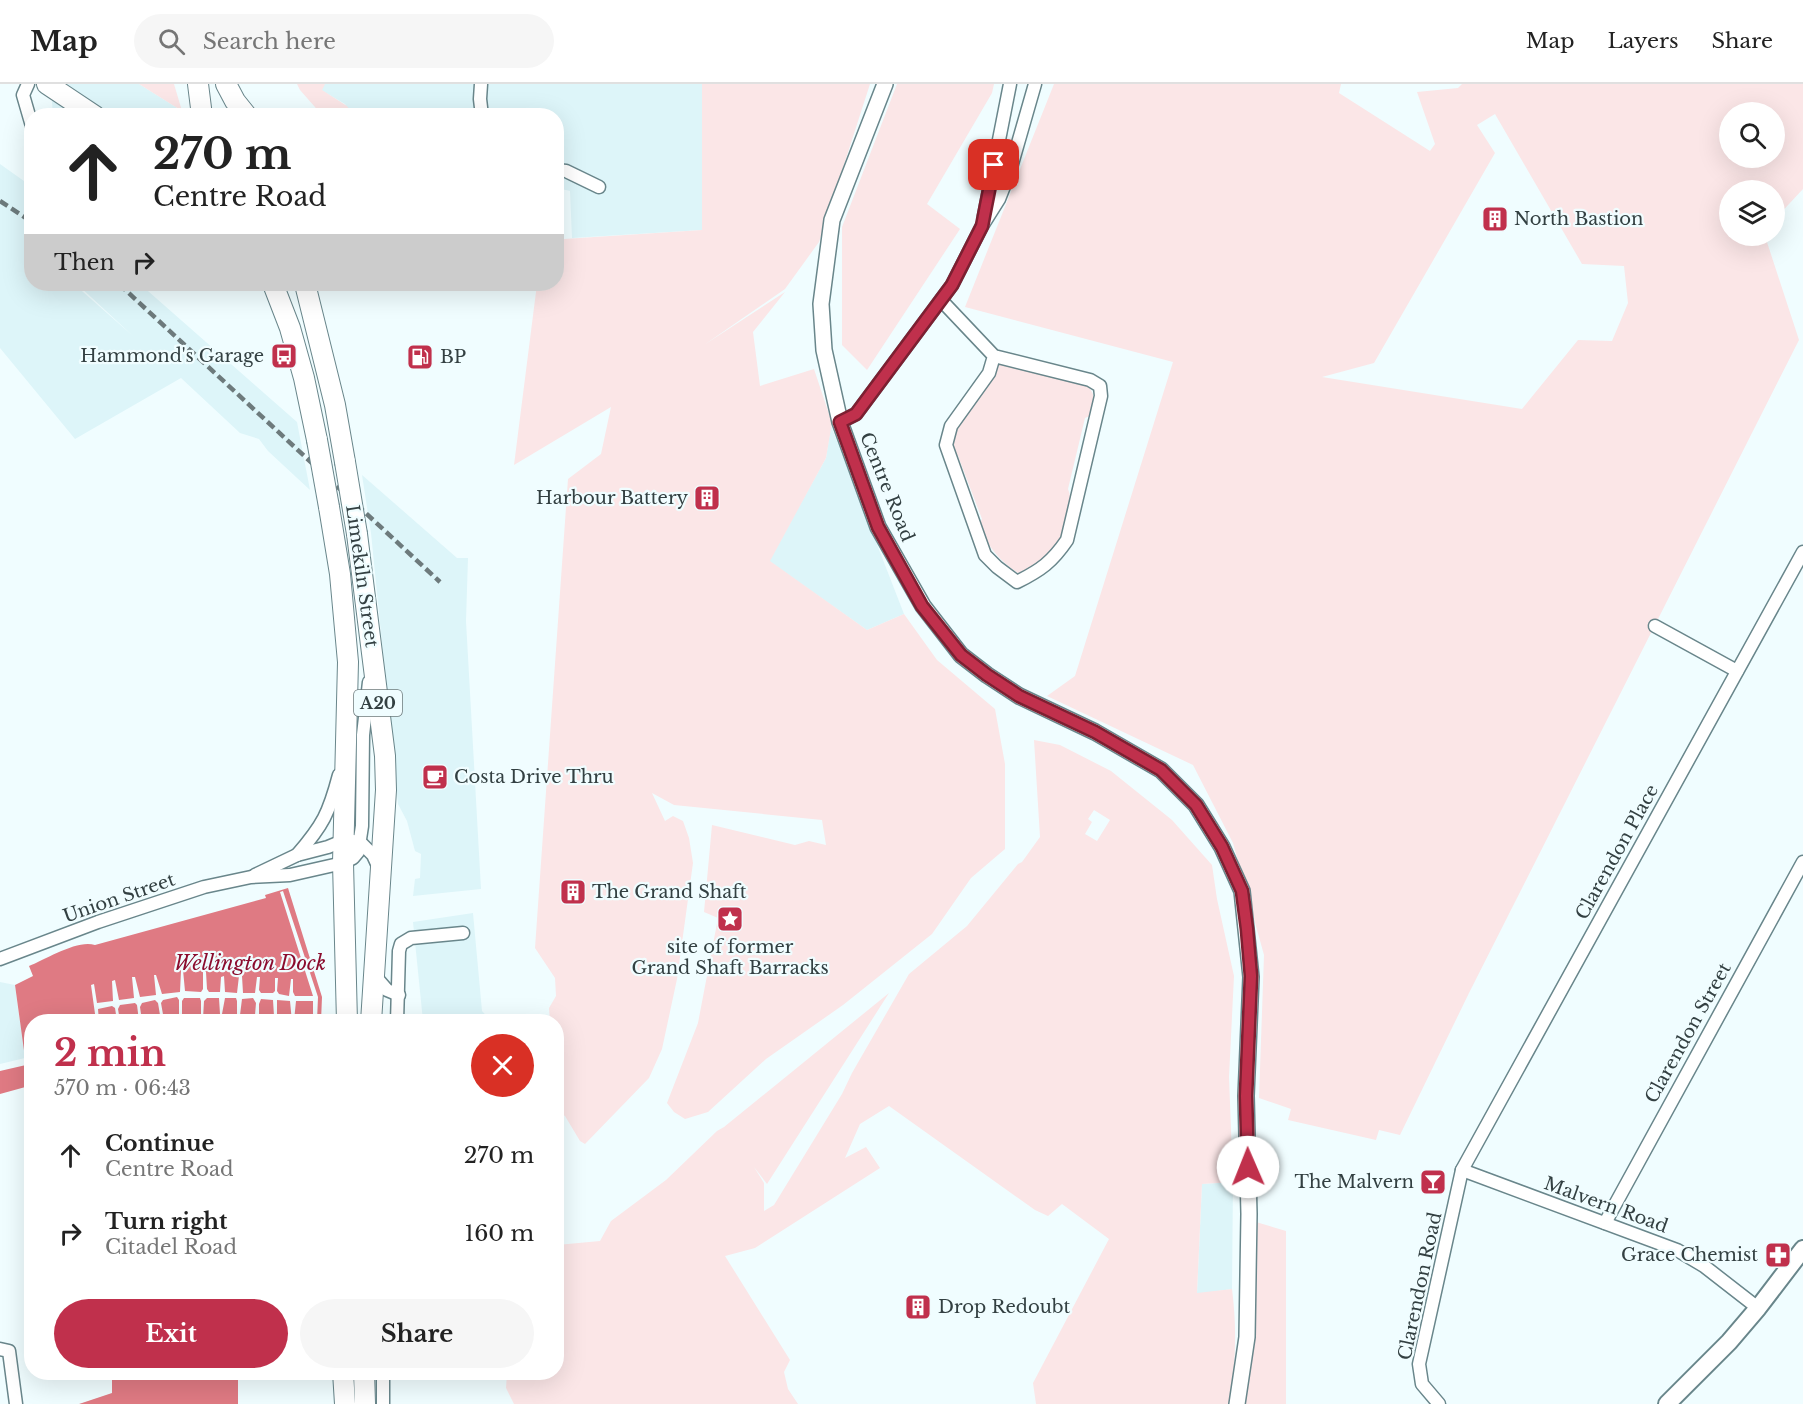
<!DOCTYPE html>
<meta charset="utf-8">
<style>
:root{--surface:#fff;--page:#f6f6f6;--text:#222;--muted:#767676;--line:#e0e0e0;--accent:#c0304c}
body{margin:0;font-family:"Libre Baskerville",serif;background:var(--page);color:var(--text);height:100vh;display:flex;flex-direction:column;font-size:22px;white-space:nowrap}
*{box-sizing:border-box;margin:0}
p{font-size:20px;color:var(--muted)}
.icon{flex:none;width:33px;height:33px;fill:none;stroke:currentColor;stroke-width:2;stroke-linecap:round;stroke-linejoin:round}
.map{position:relative;flex:1;overflow:hidden}
.drawer{position:absolute;left:24px;top:930px;width:540px;height:366px;display:flex;flex-direction:column;background:var(--surface);border-radius:24px;box-shadow:0 6px 24px #0002}
.drawer>*{flex:none}
.hud{position:absolute;left:24px;top:24px;width:540px;height:183px;border-radius:24px;box-shadow:0 6px 24px #0002;background:#fff;color:var(--text);overflow:hidden}
.tools{position:absolute;left:1719px;top:18px;display:grid;gap:12px}
.tools a{display:grid;place-items:center;width:66px;height:66px;border-radius:50%;background:var(--surface);box-shadow:0 6px 24px #0002;font-size:30px}
.pin{position:absolute;display:grid;place-items:center;width:51px;height:51px;color:#fff;margin:-26px;border-radius:12px;box-shadow:0 3px 9px #0006}
.me{position:absolute;width:66px;margin:-33px;rotate:359deg;stroke-linejoin:round;filter:drop-shadow(0 0 4px #0008)}
.turn{display:flex;align-items:center;gap:21px;height:126px;padding:0 30px;font-size:27px}
.turn .icon{width:78px;height:78px;stroke-width:2.5}
.turn b{display:block;font-size:42px;line-height:51px}
.then{display:flex;align-items:center;height:57px;padding:0 30px;background:#0003;gap:12px;font-size:22px}
.round{display:grid;place-items:center;flex:none;width:63px;height:63px;border-radius:32px;background:var(--page)}
.overview{display:flex;align-items:center;justify-content:space-between;height:102px;padding:0 30px}
h1{font-size:36px;font-weight:700;line-height:45px;color:var(--accent)}
.action{display:flex;gap:12px;margin-top:auto;padding:12px 30px}
.action a{flex:1;height:69px;border-radius:36px;background:var(--accent);color:#fff;font-size:24px;font-weight:700;line-height:69px;text-align:center}
.action a+a{background:var(--page);color:var(--text)}
ul{padding:0;list-style:none}
li{display:flex;align-items:center;gap:18px;height:78px;padding:0 30px}
li div{flex:1}
li b{display:block;font-size:22px}
li em{font-style:normal}
header{display:flex;align-items:center;gap:36px;box-sizing:border-box;height:84px;padding:0 30px;background:var(--surface);border-bottom:2px solid var(--line)}
header strong{font-size:28px}
nav{display:flex;gap:33px;margin-inline-start:auto;font-size:21px}
.search{width:420px;height:54px;background:var(--page);display:flex;align-items:center;gap:15px;box-sizing:border-box;padding:0 21px;border-radius:33px;color:var(--muted);font-size:22px}
.map>svg:first-child{display:block}
.built{fill:#ddf5f9}
.green{fill:#fbe6e7;fill-rule:evenodd}
.water{fill:#df7a83}
.pier{fill:#f0fdff}
.lines{fill:none;stroke-linecap:round;stroke-linejoin:round}
.minor-casing{stroke:#69868b;stroke-width:15}
.tertiary-casing{stroke:#69868b;stroke-width:18}
.secondary-casing{stroke:#69868b;stroke-width:20}
.trunk-casing{stroke:#69868b;stroke-width:22}
.minor{stroke:#fff;stroke-width:12}
.tertiary{stroke:#fff;stroke-width:15}
.secondary{stroke:#fff;stroke-width:16}
.trunk{stroke:#fff;stroke-width:20}
.rail{stroke:#6d7a7c;stroke-width:4.5;stroke-dasharray:9 4.5;stroke-linecap:butt}
.trunk-bridge-casing{stroke:#69868b;stroke-width:22;stroke-linecap:butt}
.trunk-bridge{stroke:#fff;stroke-width:20}
.route-casing{stroke:#7d1f31;stroke-width:15}
.route{stroke:#c0304c;stroke-width:10}
.labels{text-anchor:middle;stroke-width:4.5;stroke-linejoin:round;paint-order:stroke}
.shield{fill:#f0fdff;stroke:#6c797b;stroke-width:1.5}
.shield-label{font-size:16px;font-weight:bold;fill:#334042}
.poi-label{font-size:18px;fill:#334042;stroke:#f0fdff;text-anchor:start}
.street-label{font-size:18px;fill:#334042;stroke:#f0fdff}
.water-label{font-size:20px;font-style:italic;fill:#8b0c2e;stroke:#f0fdff}
</style>
<header>
<strong>Map</strong>
<div class="search"><svg class="icon" aria-label="search" viewBox="0 0 24 24"><circle cx="10" cy="10" r="6"/><path d="M15 15l6 6"/></svg>Search here</div>
<nav><a>Map</a><a>Layers</a><a>Share</a></nav>
</header>
<div class="map">
<svg width="1803" height="1320" viewBox="0 0 1803 1320">
<rect width="100%" height="100%" fill="#f0fdff"/>
<g class="built">
<path d="M54,0H139L182,27L178,32L53,31L51,5Z"/>
<path d="M318,0H702V146L572,154L570,107L557,104L556,32L352,31L345,20L321,6Z"/>
<path d="M0,80L31,102L32,200H74L133,252L77,200H140L297,338L310,406L268,367L259,355L240,349L181,294L75,355L0,264Z"/>
<path d="M831,342L904,530L867,546L769,477L826,374Z"/>
<path d="M362,391L457,474H468L466,537L481,805L413,812L415,795L420,794L421,770L415,767L407,737L398,720L371,449Z"/>
<path d="M473,829L482,927L491,937H423L413,838Z"/>
<path d="M0,898L15,901L25,974L0,980Z"/>
<path d="M1233,1098L1232,1205L1197,1210L1202,1100Z"/>
</g>
<g class="green">
<path d="M139,0H174L182,27Z"/>
<path d="M297,0H325L322,6L347,22L353,31H322L300,6Z"/>
<path d="M702,0H870L819,158L785,205L704,261L785,208L753,248L760,302L814,285L832,339L826,374L770,477L867,546L904,530L937,576L995,625L1005,680V765L971,794L932,850L843,921L766,975L708,1028L685,1035L674,1028L667,1019L698,939L718,834L704,828L712,741L795,761L809,757L826,761L822,736L674,721L652,709L665,737L673,732L683,737L689,754L693,779L677,895L662,965L649,994L585,1060L580,1057L565,1032L557,1027L556,938L550,937L549,924L556,912L555,894L535,864L568,395L601,370L611,323L514,381L537,200H556L557,153L564,155L702,146Z"/>
<path d="M897,0H994L992,9L927,120L960,145L867,286L842,261V143Z"/>
<path d="M1054,0H1341L1339,9L1430,67L1435,60L1417,8L1458,4L1462,0H1803V105L1775,135L1774,106H1730V152H1765L1799,256L1469,909L1400,1051L1379,1046L1376,1056L1288,1036L1291,1025L1259,1014L1264,871L1233,759L1193,681L1047,612L1075,592L1173,278L965,223ZM1730,28H1774V74H1730ZM1495,30L1582,180L1624,182L1628,219L1612,257L1578,256L1522,325L1322,293L1374,279L1495,69L1477,41Z"/>
<path d="M995,278L1085,299C1096,310 1095,316 1092,331L1085,334L1068,405C1072,415 1070,421 1067,432C1059,466 1052,476 1018,489C999,477 989,462 978,443L982,435L958,372L950,366L954,348L993,291Z"/>
<path d="M1034,656L1060,661L1111,687L1172,736L1212,781L1217,815L1234,892L1229,993L1233,1098L1202,1100L1197,1209L1232,1205C1237,1244 1236,1281 1229,1320H1036L1033,1299L1109,1155L1062,1120L1048,1132L1035,1126L889,1022L860,1040L845,1074L866,1063L880,1084L755,1164L725,1172L790,1276L784,1288L788,1305L798,1320H514L506,1304L507,1289L556,1288L557,1161L600,1157L611,1137L666,1096L717,1047L724,1043L889,909L767,1100L754,1083L764,1099V1127L774,1121L842,1010L852,989L909,890L967,842L1018,780L1022,778L1040,753ZM1094,726L1110,736L1097,757L1085,750L1092,738L1088,735Z"/>
<path d="M1256,1138L1286,1147V1320H1245L1252,1268Z"/>
</g>
<g class="water">
<path d="M288,804L322,913L321,937L32,938L31,1016L29,1002L0,1010V987L26,981L15,901L33,892L29,882C46,875 78,855 95,861L266,814L265,811Z"/>
<path d="M112,1289H238V1320H79L112,1309Z"/>
</g>
<path class="pier" d="M283,807L318,913L317,937H313V917H296L294,937L292,938L290,917L277,916V932H274L273,916L261,915L259,920V932L255,931L256,919L253,914L242,915L240,931H237V917L236,914H225L222,930H220L219,914H207L204,917L203,935H201V917L200,914H184L182,917V934H179V916L177,913L163,916L161,919L164,936L161,937L158,919L155,916L142,919L140,923L142,937H139L137,921L135,919L120,921L118,925L120,937H117L115,924L112,922L98,925L99,937H96L91,901L94,900L97,919L113,917L112,897L115,896L119,916L134,914L132,893H135L140,913L156,911L154,891H156L162,910L180,908L181,887L183,886L185,907L201,908L203,905V888H206L207,905L209,908H220L221,893L224,892L225,908L237,909L239,892H242L243,909H255L257,893H260L259,906L261,909H273L275,907V894H278L277,907L279,910L289,912L291,895H293V908L295,912H313L280,808Z"/>
<g class="lines">
<defs>
<g id="minor">
<path d="M28,0L23,11L32,42"/>
<path d="M481,0L480,15L482,32"/>
<path d="M556,86L566,87L599,103"/>
<path d="M984,132L1010,0"/>
<path d="M941,216L994,272L1090,296L1100,302L1101,312L1067,456C1052,478 1041,486 1017,498L997,483L985,471L946,361L951,342L989,289L994,272"/>
<path d="M840,338L856,330L952,201L982,142L999,115L1010,87L1035,0"/>
<path d="M1655,542L1737,587"/>
<path d="M297,771C323,741 329,729 339,691"/>
<path d="M255,791L297,771L328,763L345,756L360,758L373,771L379,784"/>
<path d="M0,875L98,838L204,803L251,793L290,791L343,779L353,774L358,768L362,742L363,651L369,598"/>
<path d="M374,891L387,906L399,911"/>
<path d="M397,938L399,867L401,860L411,854L463,849"/>
<path d="M1462,1086L1677,1166L1704,1182L1758,1224"/>
<path d="M1605,1139L1803,778"/>
<path d="M0,1265L9,1267L16,1320"/>
<path d="M383,1288V1320"/>
<path d="M1439,1320L1422,1300L1419,1280L1462,1086L1803,468"/>
</g>
<path id="tertiary" d="M885,0L832,136L821,220L824,266L840,338L878,443L923,522L961,571L987,591L1019,612L1095,648L1161,686L1196,721L1222,763L1242,807L1251,893L1246,1012L1249,1130L1247,1253L1237,1320"/>
<path id="secondary" d="M1667,1320L1729,1258L1758,1224L1803,1165"/>
<g id="trunk">
<path d="M47,0L95,32"/>
<path d="M198,0L202,32"/>
<path d="M226,0L235,17L247,32"/>
<path d="M273,200L290,244L304,294L317,356"/>
<path d="M305,200L335,321L345,378"/>
<path d="M329,423L340,490L348,578L343,779L347,938"/>
<path d="M357,450L385,672L386,706L371,938"/>
<path d="M343,1288L345,1320"/>
<path d="M364,1288L365,1320"/>
</g>
</defs>
<use href="#minor" class="minor-casing"/>
<use href="#tertiary" class="tertiary-casing"/>
<use href="#secondary" class="secondary-casing"/>
<use href="#trunk" class="trunk-casing"/>
<use href="#minor" class="minor"/>
<use href="#tertiary" class="tertiary"/>
<use href="#secondary" class="secondary"/>
<use href="#trunk" class="trunk"/>
<g class="rail">
<path d="M0,117L32,138"/>
<path d="M119,200L440,498"/>
</g>
<defs>
<g id="trunk-bridge">
<path d="M317,356L329,423"/>
<path d="M345,378L357,450"/>
</g>
</defs>
<use href="#trunk-bridge" class="trunk-bridge-casing"/>
<use href="#trunk-bridge" class="trunk-bridge"/>
</g>
<g class="lines">
<defs>
<path id="route" d="M994,81L982,142L952,201L856,330L840,338L878,443L922,522L961,571L987,591L1019,612L1095,648L1161,686L1196,721L1222,763L1242,807L1247,845L1251,892L1246,1012L1248,1083"/>
</defs>
<use href="#route" class="route-casing"/>
<use href="#route" class="route"/>
</g>
<defs>
<symbol id="building-square" viewBox="-11 -11 22 22"><rect x="-9" y="-9" width="18" height="18" rx="4" fill="#c0304c" stroke="#f0fdff"/><path d="M-4-6H4V6H1V3H-1V6H-4ZM-2.5-4.3h1.7v1.8h-1.7ZM.8-4.3h1.7v1.8H.8ZM-2.5-1h1.7V.8h-1.7ZM.8-1h1.7V.8H.8Z" fill="#fff"/></symbol>
<symbol id="bus-square" viewBox="-11 -11 22 22"><rect x="-9" y="-9" width="18" height="18" rx="4" fill="#c0304c" stroke="#f0fdff"/><path d="M-5-6H5V4H4V6H2V4H-2V6H-4V4H-5ZM-3.5-4V0h7V-4ZM-3.5 1.2v1.5H-2V1.2ZM2 1.2v1.5H3.5V1.2Z" fill="#fff"/></symbol>
<symbol id="fuel-square" viewBox="-11 -11 22 22"><rect x="-9" y="-9" width="18" height="18" rx="4" fill="#c0304c" stroke="#f0fdff"/><path d="M-5.5-6h7V0h2V4h1.3V-2.5L3-4.5l.8-.8L6-3V5H2.5V1h-1V6h-7ZM-4.2-4.7v3.2H.2V-4.7Z" fill="#fff"/></symbol>
<symbol id="cafe-square" viewBox="-11 -11 22 22"><rect x="-9" y="-9" width="18" height="18" rx="4" fill="#c0304c" stroke="#f0fdff"/><path d="M-5.5-4.5H6V0H3Q3 3.5 0 3.5H-2.5Q-5.5 3.5-5.5 0ZM3-3.2v2h1.7v-2ZM-6 4.5H4V6H-6Z" fill="#fff"/></symbol>
<symbol id="sight-square" viewBox="-11 -11 22 22"><rect x="-9" y="-9" width="18" height="18" rx="4" fill="#c0304c" stroke="#f0fdff"/><path d="M0-6L1.8-2.2L6-1.7L2.9 1.2L3.7 5.4L0 3.3L-3.7 5.4L-2.9 1.2L-6-1.7L-1.8-2.2Z" fill="#fff"/></symbol>
<symbol id="bar-square" viewBox="-11 -11 22 22"><rect x="-9" y="-9" width="18" height="18" rx="4" fill="#c0304c" stroke="#f0fdff"/><path d="M-6-5H6L.8 .8V4.5H3.5V6h-7V4.5H-.8V.8Z" fill="#fff"/></symbol>
<symbol id="pharmacy-square" viewBox="-11 -11 22 22"><rect x="-9" y="-9" width="18" height="18" rx="4" fill="#c0304c" stroke="#f0fdff"/><path d="M-2-6h4v4h4v4h-4v4h-4v-4h-4v-4h4Z" fill="#fff"/></symbol>
</defs>
<g fill-rule="evenodd">
<use href="#building-square" x="1480" y="120" width="30" height="30"/>
<use href="#bus-square" x="269" y="257" width="30" height="30"/>
<use href="#fuel-square" x="405" y="258" width="30" height="30"/>
<use href="#building-square" x="692" y="399" width="30" height="30"/>
<use href="#cafe-square" x="420" y="678" width="30" height="30"/>
<use href="#building-square" x="558" y="793" width="30" height="30"/>
<use href="#sight-square" x="715" y="820" width="30" height="30"/>
<use href="#bar-square" x="1418" y="1083" width="30" height="30"/>
<use href="#pharmacy-square" x="1763" y="1156" width="30" height="30"/>
<use href="#building-square" x="903" y="1208" width="30" height="30"/>
</g>
<g class="labels">
<rect class="shield" x="354" y="606" width="48" height="26" rx="4.5"/>
<g class="shield-label">
<text x="378" y="625">A20</text>
</g>
<g class="poi-label">
<text x="1514" y="141">North Bastion</text>
<text x="264" y="278" text-anchor="end">Hammond's Garage</text>
<text x="440" y="279">BP</text>
<text x="688" y="420" text-anchor="end">Harbour Battery</text>
<text x="454" y="699">Costa Drive Thru</text>
<text x="592" y="814">The Grand Shaft</text>
<text x="730" y="869" text-anchor="middle">site of former<tspan x="730" dy="21">Grand Shaft Barracks</tspan></text>
<text x="1414" y="1104" text-anchor="end">The Malvern</text>
<text x="1758" y="1177" text-anchor="end">Grace Chemist</text>
<text x="938" y="1229">Drop Redoubt</text>
</g>
<g class="street-label">
<text transform="translate(887 403) rotate(68)" y="6">Centre Road</text>
<text transform="translate(362 492) rotate(82)" y="6">Limekiln Street</text>
<text transform="translate(1617 768) rotate(-61)" y="6">Clarendon Place</text>
<text transform="translate(119 814) rotate(-19)" y="6">Union Street</text>
<text transform="translate(1688 949) rotate(-61)" y="6">Clarendon Street</text>
<text transform="translate(1606 1121) rotate(20)" y="6">Malvern Road</text>
<text transform="translate(1420 1202) rotate(-78)" y="6">Clarendon Road</text>
</g>
<g class="water-label">
<text x="250" y="886">Wellington Dock</text>
</g>
</g>
</svg>
<div class="tools">
<a><svg class="icon" aria-label="search" viewBox="0 0 24 24"><circle cx="10" cy="10" r="6"/><path d="M15 15l6 6"/></svg></a>
<a><svg class="icon" aria-label="layers" viewBox="0 0 24 24"><path d="M12 4l9 5-9 5-9-5zM3 14l9 5 9-5"/></svg></a>
</div>
<div class="pin" style="left:994px;top:81px;background:#d93025"><svg class="icon" aria-label="arrive" viewBox="0 0 24 24"><path d="M6 21V4h12l-3 4 3 4H6"/></svg></div>
<svg class="me" style="left:1248px;top:1083px" viewBox="-20 -20 40 40"><circle r="19" fill="#fff"/><path d="M0-13L10 11 0 6-10 11z" fill="#c0304c"/></svg>
<div class="hud">
<div class="turn"><svg class="icon" aria-label="ahead" viewBox="0 0 24 24"><path d="M12 20V5M6 11l6-6 6 6"/></svg><div><b>270 m</b>Centre Road</div></div>
<div class="then">Then<svg class="icon" aria-label="right" viewBox="0 0 24 24"><path d="M7 20v-9h11M14 6l5 5-5 5"/></svg></div>
</div>
<section class="drawer">
<div class="overview"><div><h1>2 min</h1><p>570 m · 06:43</p></div><a class="round" style="background:#d93025;color:#fff"><svg class="icon" aria-label="close" viewBox="0 0 24 24"><path d="M6 6l12 12M18 6L6 18"/></svg></a></div>
<ul>
<li><svg class="icon" aria-label="ahead" viewBox="0 0 24 24"><path d="M12 20V5M6 11l6-6 6 6"/></svg><div><b>Continue</b><p>Centre Road</p></div><em>270 m</em></li>
<li><svg class="icon" aria-label="right" viewBox="0 0 24 24"><path d="M7 20v-9h11M14 6l5 5-5 5"/></svg><div><b>Turn right</b><p>Citadel Road</p></div><em>160 m</em></li>
</ul>
<div class="action"><a>Exit</a><a>Share</a></div>
</section>
</div>
